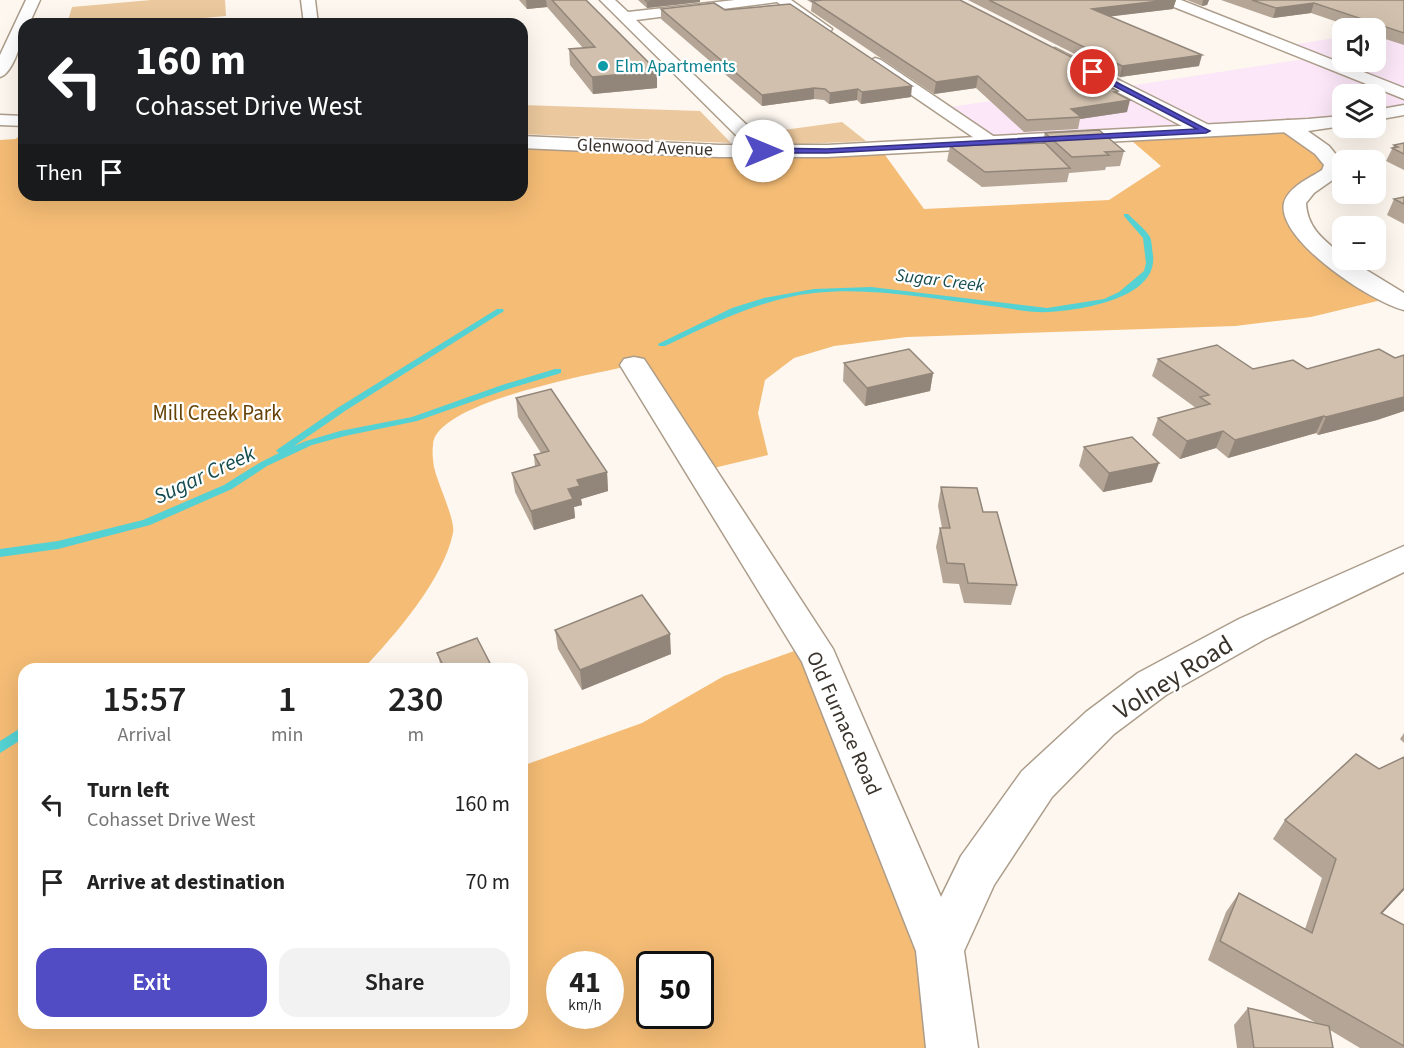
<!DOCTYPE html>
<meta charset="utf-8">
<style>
:root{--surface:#fff;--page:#f2f2f2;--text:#222;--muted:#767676;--accent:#514cc3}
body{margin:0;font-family:"Source Sans 3",sans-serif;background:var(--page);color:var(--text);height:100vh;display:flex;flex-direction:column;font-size:22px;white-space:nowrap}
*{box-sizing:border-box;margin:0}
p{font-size:20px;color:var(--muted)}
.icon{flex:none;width:33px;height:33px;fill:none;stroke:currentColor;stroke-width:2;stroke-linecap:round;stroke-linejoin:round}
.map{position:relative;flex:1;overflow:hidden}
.sheet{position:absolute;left:18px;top:663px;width:510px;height:366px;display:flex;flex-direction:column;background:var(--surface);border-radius:18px;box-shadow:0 6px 24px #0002}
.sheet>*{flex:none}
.hud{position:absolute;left:18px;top:18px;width:510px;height:183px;border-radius:18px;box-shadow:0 6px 24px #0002;background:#202124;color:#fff;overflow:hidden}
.tools{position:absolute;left:1332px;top:18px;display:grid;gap:12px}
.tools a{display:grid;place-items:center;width:54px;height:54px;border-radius:12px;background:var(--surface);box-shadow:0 6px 24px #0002;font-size:30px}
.speed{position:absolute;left:546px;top:951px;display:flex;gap:12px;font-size:30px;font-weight:700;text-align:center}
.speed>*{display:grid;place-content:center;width:78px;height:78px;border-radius:50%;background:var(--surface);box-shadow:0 6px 24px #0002;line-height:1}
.speed small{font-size:15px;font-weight:400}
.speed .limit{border:3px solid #111;border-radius:9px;background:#fff;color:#111}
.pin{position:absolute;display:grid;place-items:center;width:51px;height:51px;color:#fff;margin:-26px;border:3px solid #fff;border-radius:50%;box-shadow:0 2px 6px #0007}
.me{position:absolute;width:66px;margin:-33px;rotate:90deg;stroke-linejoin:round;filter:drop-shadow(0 0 4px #0008)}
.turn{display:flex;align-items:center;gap:21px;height:126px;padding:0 18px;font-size:27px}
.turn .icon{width:78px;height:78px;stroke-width:2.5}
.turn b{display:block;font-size:42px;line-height:51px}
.then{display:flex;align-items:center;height:57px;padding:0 18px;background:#0003;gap:12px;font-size:22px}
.eta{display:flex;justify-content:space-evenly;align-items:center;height:102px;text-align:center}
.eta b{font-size:36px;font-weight:600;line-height:42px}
.button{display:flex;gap:12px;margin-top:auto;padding:12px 18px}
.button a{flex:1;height:69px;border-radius:18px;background:var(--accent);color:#fff;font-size:24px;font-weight:600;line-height:69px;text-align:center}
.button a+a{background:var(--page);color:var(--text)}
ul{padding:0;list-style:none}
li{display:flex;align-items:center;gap:18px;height:78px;padding:0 18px}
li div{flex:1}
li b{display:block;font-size:22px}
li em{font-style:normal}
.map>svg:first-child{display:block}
.commercial{fill:#fbe7f7}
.green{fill:#ebc89d}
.forest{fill:#f4bc75;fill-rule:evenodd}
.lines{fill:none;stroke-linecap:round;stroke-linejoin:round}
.stream{fill:#54d2d3;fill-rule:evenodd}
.minor-casing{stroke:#ac9c8a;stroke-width:3}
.secondary-casing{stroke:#ac9c8a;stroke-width:3}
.minor{fill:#fff;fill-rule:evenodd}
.secondary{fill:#fff;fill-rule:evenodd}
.wall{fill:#b4a596}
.shaded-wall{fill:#92867a}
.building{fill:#d1c0ae;stroke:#92867a;stroke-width:1.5}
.route{fill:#514cc3;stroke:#35317f;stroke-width:1.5}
.culture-dot{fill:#0f9aa8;stroke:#fff;stroke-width:2}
.labels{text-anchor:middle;stroke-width:4.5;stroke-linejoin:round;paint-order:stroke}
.far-culture-label{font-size:18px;fill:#0d838f;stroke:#fff;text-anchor:start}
.far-street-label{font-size:18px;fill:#39332b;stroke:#fff}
.far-water-label{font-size:18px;font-style:italic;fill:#154c4d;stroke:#fff}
.park-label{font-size:21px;fill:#654106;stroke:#fff}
.street-label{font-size:21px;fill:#39332b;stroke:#fff}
.water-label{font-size:22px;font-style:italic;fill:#154c4d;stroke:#fff}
.near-street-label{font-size:26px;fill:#39332b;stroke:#fff}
</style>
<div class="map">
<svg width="1404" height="1048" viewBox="0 0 1404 1048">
<rect width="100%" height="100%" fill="#fdf7ef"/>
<path class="commercial" d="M1404,28V110L1376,115V94H1342L1341,121L993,142L943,108L1113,83L1122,87L1311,58L1283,46L1342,37V62H1376V33Z"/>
<g class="green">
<path d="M151,0H225L226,16L137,24H67L72,7Z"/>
<path d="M522,105L700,111L731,143L522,134Z"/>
<path d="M842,122L866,141L783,145L769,132Z"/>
</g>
<path class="forest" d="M1288,126L1334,164L1296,200L1326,253L1394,297L1311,317L1235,326L907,337L834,346L794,358L765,380L758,413L768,455L701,471L634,365C598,373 434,402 433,445C432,452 433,461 434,467C437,482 456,521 453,533C443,580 396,634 363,669H24V1023H522V766L642,723L724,676L811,645L952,1048H0V140L15,139L24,134V195H522V142L880,148L924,209L1109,200L1161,166L1125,135ZM560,964H610V1016H560ZM650,964H700V1016H650Z"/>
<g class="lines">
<g class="stream">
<path d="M1124,214H1128C1135,221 1145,229 1150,237C1152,242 1152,250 1153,255C1158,299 1080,310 1049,312C1030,313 1009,308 990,306C932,299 873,287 814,293C760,299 714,323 665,346H659L658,344L732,308L764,298L814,289L871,287L1047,308L1104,299L1119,292L1144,271L1146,263L1143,238L1124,216Z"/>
<path d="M497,309H503L504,311L345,411L294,446L306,441L340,431L412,417L502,385L555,369H561V373L508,389L417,421L345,436L312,445L267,466L232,489L150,525L58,549L0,557V549L58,541L143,520L224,485L261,462L279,453L276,451L278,449L339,407Z"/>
<path d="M24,726V738L0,753V741Z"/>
</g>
<defs>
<g id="minor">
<path d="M26,0H40L29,24H24C24,37 13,74 0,77V55Z"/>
<path d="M301,0H315L318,24H304Z"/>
<path d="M600,0H615L628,12L735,0H791L832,29L830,32H820L777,2L636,20L770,147L773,151L770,155H756Z"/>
<path d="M1162,0H1181L1404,88V99L1164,3Z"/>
<path d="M1055,48L1213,127L1215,131L1213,135H1199L1049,56L1047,53L1049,50Z"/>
<path d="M875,58L881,60L1002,142L1000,146H986L869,66L867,63Z"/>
<path d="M1288,120L1295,122L1329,146L1342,162L1341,174L1314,193L1306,203C1307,228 1324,240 1342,255V260H1350L1404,293V310C1373,303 1276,240 1284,203C1288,187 1310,178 1322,170L1324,165L1315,154L1281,130L1279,126L1281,122Z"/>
<path d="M634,357L644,359L648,365L833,649L941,897L961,856L1022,771L1086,712L1138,673L1239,619L1404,546V572L1265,639L1166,695L1114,734L1052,797L994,885L964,951L978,1048H926L916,951L802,662L620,365L624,359Z"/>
</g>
<g id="secondary">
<path d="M1404,105V115L1376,120V110Z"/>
<path d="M0,115L24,116V126L0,125Z"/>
<path d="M1342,116V126L1308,131L827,157H719L522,148V136L719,145H827L1308,119Z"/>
</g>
</defs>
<use href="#minor" class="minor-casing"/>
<use href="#secondary" class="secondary-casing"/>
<use href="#minor" class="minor"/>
<use href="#secondary" class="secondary"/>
</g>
<g class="wall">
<path d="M519,0H586L657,71V88L593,94L570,65L569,49L583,48L547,7L527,9Z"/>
<path d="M638,0H700V2L647,8Z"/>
<path d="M807,0H960L1093,78L1118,91V94L1127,112L1080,119L1078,129L1024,132L976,88L934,94L811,11L812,3Z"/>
<path d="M968,0H1176L1173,9L1110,16L1199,66L1120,77Z"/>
<path d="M1187,0H1209L1207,5L1202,6Z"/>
<path d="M1221,0H1404V45L1376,36V28H1355L1311,13L1273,18Z"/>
<path d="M661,9L725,10L911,97L861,104L857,100L829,104L824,100L814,99L762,106L661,19Z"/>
<path d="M1045,133L1124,151L1120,166L1106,167L1105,170L1069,173L1067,182L982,187L947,161L950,146L1042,143Z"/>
<path d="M1404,143V170L1386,161L1394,145Z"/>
<path d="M1404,197V224L1387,215L1394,199Z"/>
<path d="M1404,355V411L1377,420L1318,435L1316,433L1228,458L1216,448L1180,459L1152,435L1158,418L1196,408L1152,376L1158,359L1253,369H1307L1395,358Z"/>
<path d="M844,363L933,373L930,391L865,406L843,381Z"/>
<path d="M516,398L607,472L608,491L581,499L582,505L574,507L575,518L534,530L515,492L512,473L535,467L534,455L541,453L518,417Z"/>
<path d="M1084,447L1152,482L1103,492L1079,466Z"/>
<path d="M941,487L983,512L1017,585L1011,605L964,603L959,584L943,583L936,547L940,528H942L938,506Z"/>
<path d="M555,630L671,654L582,690L558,649Z"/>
<path d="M437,653L493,669H443L440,663Z"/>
<path d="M1404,733V743L1400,739Z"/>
<path d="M1404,757V890L1382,913L1404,925V1048H1360L1330,1030L1333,1048H1237L1234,1025L1248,1008L1318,1024L1208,960L1226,912L1239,893L1305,929L1322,878L1273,839L1285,820Z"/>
</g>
<g class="shaded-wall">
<path d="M526,0H546L547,7L527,9Z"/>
<path d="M661,0H700V2L647,8V2Z"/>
<path d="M1168,0H1176L1173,9L1090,19L1092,9Z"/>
<path d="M1203,0H1209L1207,5L1202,6Z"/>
<path d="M1314,3L1311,13L1273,18L1276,8Z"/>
<path d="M1202,55L1199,66L1120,77L1122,66Z"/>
<path d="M1095,69L1092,81L1079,71Z"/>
<path d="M657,71V88L593,94L592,77Z"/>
<path d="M978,76L976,88L934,94L936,82Z"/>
<path d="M912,86L911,97L861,104L862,92Z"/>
<path d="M814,88V99L762,106V95Z"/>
<path d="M858,89L857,100L829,104L830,93Z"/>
<path d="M1118,91L1116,102L1130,100L1127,112L1080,119L1081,117L1071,109L1114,92Z"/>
<path d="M933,373L930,391L865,406L867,388Z"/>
<path d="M1404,397V411L1377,420L1318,435L1326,417Z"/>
<path d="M1324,416L1316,433L1228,458L1235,440Z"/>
<path d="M1223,431L1216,448L1180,459L1187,441Z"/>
<path d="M1159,463L1152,482L1103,492L1109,473Z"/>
<path d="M607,472L608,491L581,499L582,505L574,507L575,518L534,530L531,511L568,489L577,480Z"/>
<path d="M670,634L671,654L582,690L580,670Z"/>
<path d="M1404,888V890L1365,932L1381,913Z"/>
</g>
<g class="building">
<path d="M552,0H586L657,71L592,77L569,49L595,47Z"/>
<path d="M645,0H661L647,2Z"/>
<path d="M823,0H960L1095,69L1079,71L1118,91L1114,92L1130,100L1071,109L1081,117L1027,120L978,76L936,82L812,1Z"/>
<path d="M989,0H1168L1092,9L1202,55L1122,66Z"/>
<path d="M1252,0H1404V33L1314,3L1276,8Z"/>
<path d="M714,3L725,10L790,4L912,86L862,92L858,89L830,93L825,89L814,88L762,95L661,9Z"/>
<path d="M250,20V24H204Z"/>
<path d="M1099,130L1124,151L1105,152L1109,155L1072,157L1045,133Z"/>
<path d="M1045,143L1070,168L985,172L950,146Z"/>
<path d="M1404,143V154L1392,148L1398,147L1394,145Z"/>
<path d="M1404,197V204L1394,199Z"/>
<path d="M1217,345L1253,369L1293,360L1307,369L1379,349L1395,358L1404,355V397L1326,417L1324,416L1235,440L1223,431L1187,441L1158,418L1210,404L1200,397L1209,395L1158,359Z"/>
<path d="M909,349L933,373L867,388L844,363Z"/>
<path d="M551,389L607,472L577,480L580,486L568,489L573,499L531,511L512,473L540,465L534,455L549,451L516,398Z"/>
<path d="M1132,437L1159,463L1109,473L1084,447Z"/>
<path d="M941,487L977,488L983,512H997L1017,585L968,583L964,564L947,563L940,528H950Z"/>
<path d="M642,595L670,634L580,670L555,630Z"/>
<path d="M477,638L493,669H445L437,653Z"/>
<path d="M1356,754L1379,769L1404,757V888L1381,913L1404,925V1046L1220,941L1239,893L1312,933L1336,859L1285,820Z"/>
<path d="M1248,1008L1329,1026L1333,1048H1254Z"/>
</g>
<path class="route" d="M1091,71H1095L1210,131L1206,133L827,153H763L759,151L763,148L827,149L1197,129L1091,74Z"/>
<circle class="culture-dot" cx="603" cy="66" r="6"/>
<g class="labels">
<g class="far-culture-label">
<text x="615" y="72">Elm Apartments</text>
</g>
<g class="far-street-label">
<text transform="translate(645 147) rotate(2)" y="6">Glenwood Avenue</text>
</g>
<g class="far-water-label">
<text transform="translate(940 280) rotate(7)" y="6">Sugar Creek</text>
</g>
<g class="park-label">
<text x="217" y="420">Mill Creek Park</text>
</g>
<g class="street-label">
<text transform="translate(844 723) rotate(66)" y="7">Old Furnace Road</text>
</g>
<g class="water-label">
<text transform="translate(204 474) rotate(-25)" y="8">Sugar Creek</text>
</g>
<g class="near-street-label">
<text transform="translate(1173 677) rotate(-32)" y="9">Volney Road</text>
</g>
</g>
</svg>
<div class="tools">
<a><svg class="icon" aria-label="sound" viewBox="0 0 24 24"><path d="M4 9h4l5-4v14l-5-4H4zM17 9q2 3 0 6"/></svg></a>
<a><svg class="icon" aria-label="layers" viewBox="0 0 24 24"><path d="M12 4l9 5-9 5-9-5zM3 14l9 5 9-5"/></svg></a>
<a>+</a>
<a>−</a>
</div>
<div class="speed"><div>41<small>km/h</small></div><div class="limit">50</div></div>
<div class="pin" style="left:1093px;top:72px;background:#d93025"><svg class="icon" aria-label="arrive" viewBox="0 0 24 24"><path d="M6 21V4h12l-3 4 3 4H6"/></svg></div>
<svg class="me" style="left:763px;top:151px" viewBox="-20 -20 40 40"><circle r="19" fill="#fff"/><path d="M0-13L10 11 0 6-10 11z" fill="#514cc3"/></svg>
<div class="hud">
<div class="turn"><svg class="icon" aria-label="left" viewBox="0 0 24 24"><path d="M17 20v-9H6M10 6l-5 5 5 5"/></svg><div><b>160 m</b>Cohasset Drive West</div></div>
<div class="then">Then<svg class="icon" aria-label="arrive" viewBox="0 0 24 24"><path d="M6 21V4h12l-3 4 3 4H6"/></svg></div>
</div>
<section class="sheet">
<div class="eta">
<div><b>15:57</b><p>Arrival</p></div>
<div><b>1</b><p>min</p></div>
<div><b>230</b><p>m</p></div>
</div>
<ul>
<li><svg class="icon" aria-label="left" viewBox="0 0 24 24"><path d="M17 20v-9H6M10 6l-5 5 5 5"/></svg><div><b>Turn left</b><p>Cohasset Drive West</p></div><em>160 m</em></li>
<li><svg class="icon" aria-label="arrive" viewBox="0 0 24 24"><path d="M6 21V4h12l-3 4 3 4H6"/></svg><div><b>Arrive at destination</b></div><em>70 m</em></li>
</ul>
<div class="button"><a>Exit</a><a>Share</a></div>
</section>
</div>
